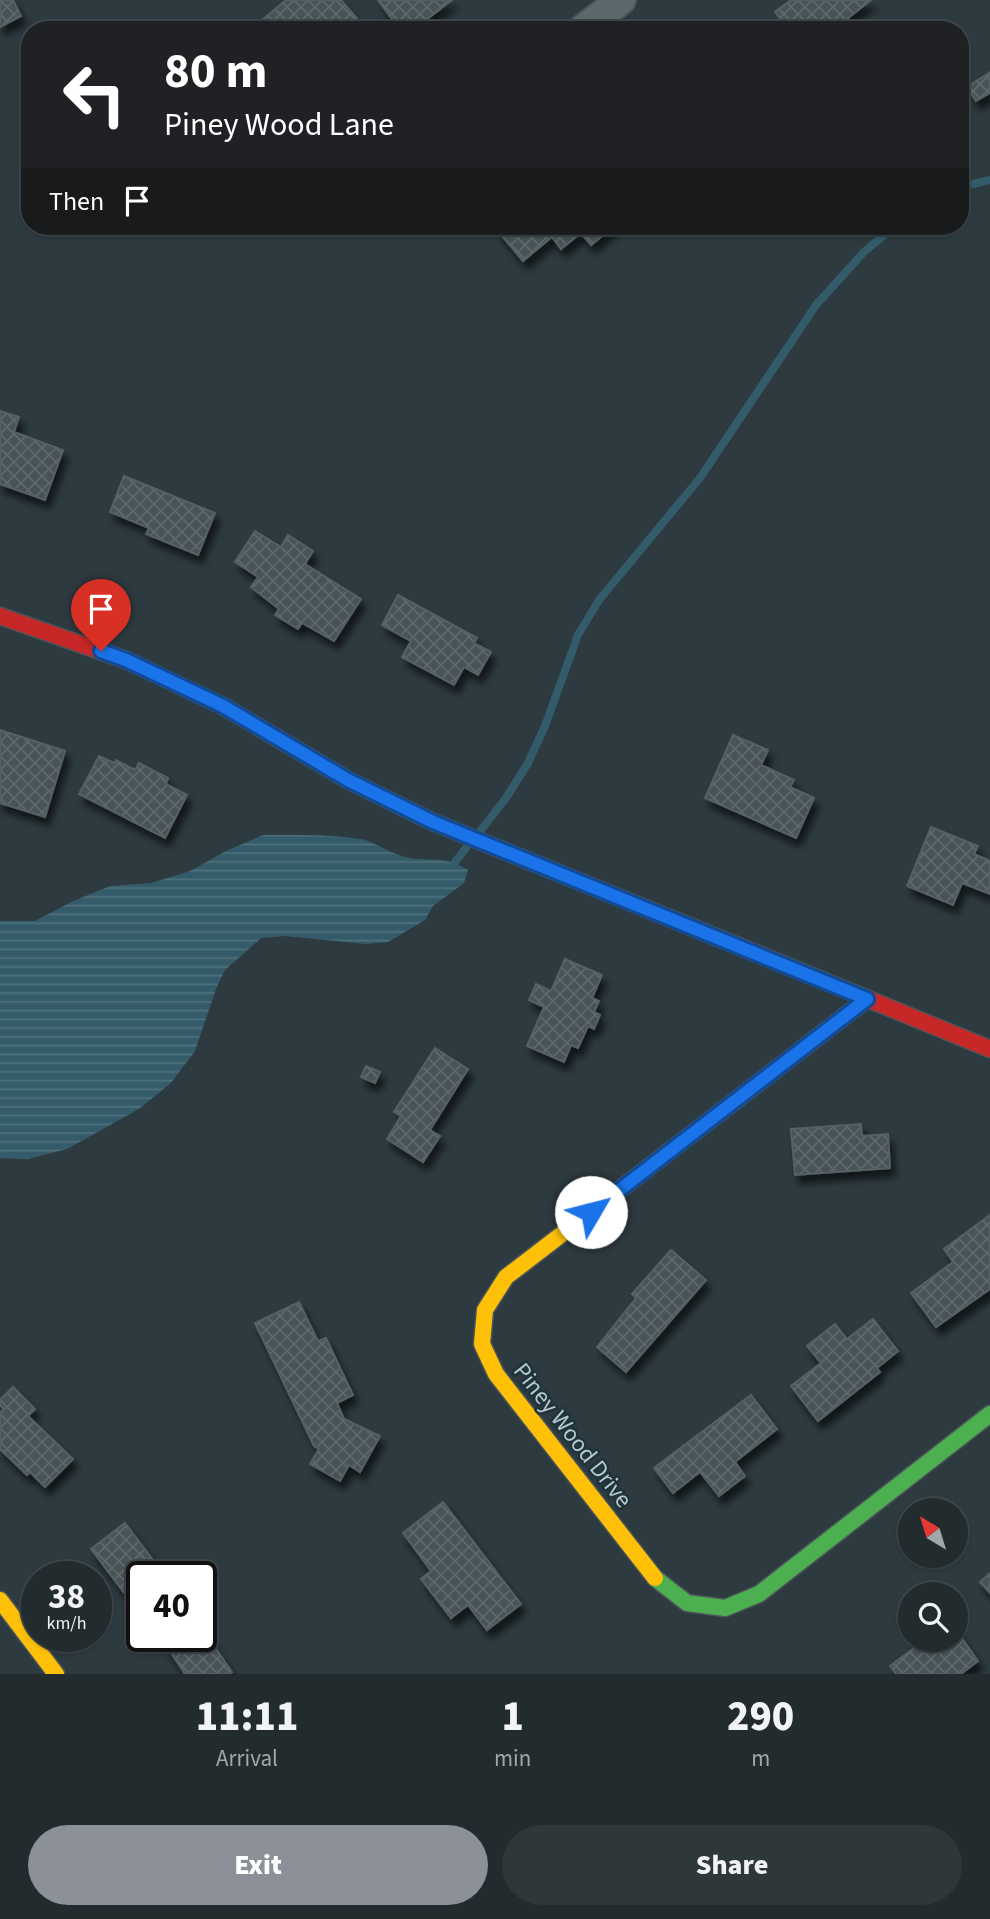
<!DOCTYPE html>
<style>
:root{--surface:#222c2f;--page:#2e383b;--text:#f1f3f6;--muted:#a2a7aa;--line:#3f484b;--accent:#8c9099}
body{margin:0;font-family:"Source Sans 3",sans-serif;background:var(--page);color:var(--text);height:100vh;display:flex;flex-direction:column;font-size:26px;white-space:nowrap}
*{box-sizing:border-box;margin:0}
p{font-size:23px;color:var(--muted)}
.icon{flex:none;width:38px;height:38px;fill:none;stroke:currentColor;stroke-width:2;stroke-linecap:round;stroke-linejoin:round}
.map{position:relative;height:1674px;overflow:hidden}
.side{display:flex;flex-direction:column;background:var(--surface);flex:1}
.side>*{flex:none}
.top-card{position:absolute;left:21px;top:21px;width:948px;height:214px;border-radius:28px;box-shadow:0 2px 5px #0004,0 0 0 2px var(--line);background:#202124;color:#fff;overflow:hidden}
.needle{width:46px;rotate:322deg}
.tools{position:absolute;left:898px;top:1498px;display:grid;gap:14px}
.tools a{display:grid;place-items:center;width:70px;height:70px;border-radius:50%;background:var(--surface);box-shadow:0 2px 5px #0004,0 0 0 2px var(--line);font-size:35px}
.speed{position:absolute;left:21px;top:1561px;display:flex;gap:14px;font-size:35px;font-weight:700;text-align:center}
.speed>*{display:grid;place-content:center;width:91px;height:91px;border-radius:50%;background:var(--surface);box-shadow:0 2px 5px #0004,0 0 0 2px var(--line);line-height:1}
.speed small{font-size:18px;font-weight:400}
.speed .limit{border:4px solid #111;border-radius:10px;background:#fff;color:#111}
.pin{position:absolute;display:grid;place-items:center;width:60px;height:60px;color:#fff;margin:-72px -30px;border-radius:50% 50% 50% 0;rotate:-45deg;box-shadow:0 0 7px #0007}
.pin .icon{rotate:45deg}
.me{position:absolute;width:77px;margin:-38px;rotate:53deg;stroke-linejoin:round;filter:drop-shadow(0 0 5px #0008)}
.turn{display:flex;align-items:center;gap:24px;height:147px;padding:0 28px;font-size:32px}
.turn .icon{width:91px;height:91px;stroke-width:2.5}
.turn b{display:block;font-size:49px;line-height:60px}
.then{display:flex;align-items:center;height:66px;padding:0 28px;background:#0003;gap:14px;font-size:26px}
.eta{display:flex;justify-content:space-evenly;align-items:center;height:119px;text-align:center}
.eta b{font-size:42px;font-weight:800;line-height:49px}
.cta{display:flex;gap:14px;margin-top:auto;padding:14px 28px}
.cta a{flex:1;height:80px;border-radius:42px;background:var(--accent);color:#fff;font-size:28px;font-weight:800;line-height:80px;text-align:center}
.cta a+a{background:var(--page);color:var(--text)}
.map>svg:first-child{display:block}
.water{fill:url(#water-rules)}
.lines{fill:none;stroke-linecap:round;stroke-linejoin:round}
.stream{stroke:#345b69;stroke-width:8}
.building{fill:url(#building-cross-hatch);stroke:#556166;stroke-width:2;filter:url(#shadow)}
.street-casing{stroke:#4c5559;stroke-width:32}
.fast-casing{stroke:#4c5559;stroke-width:19}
.slow-casing{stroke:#4c5559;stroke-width:19}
.jam-casing{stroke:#4c5559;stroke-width:19}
.street{stroke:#5d686c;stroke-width:28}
.fast{stroke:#4caf50;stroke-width:16}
.slow{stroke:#ffc107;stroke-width:16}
.jam{stroke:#c62828;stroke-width:16}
.route-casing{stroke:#114b97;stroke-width:18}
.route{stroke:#1a73e8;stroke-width:12}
.labels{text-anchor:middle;stroke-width:5;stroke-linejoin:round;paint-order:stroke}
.street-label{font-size:24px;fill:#b7c8cf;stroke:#1e333b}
</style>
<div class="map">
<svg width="990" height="1674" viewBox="0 0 990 1674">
<defs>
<pattern id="water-rules" width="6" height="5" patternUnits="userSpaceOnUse" patternTransform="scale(1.75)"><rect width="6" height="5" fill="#345b69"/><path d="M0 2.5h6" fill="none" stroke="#4f717d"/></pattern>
<pattern id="building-cross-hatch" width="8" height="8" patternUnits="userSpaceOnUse" patternTransform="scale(1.75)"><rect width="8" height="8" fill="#475256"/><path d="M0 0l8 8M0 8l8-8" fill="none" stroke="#5f696d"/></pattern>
<filter id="shadow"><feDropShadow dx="4.5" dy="8" stdDeviation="3.5" flood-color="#0009"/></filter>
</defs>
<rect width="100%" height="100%" fill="#2d3a3f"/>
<path class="water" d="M263,835C295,835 329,834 361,839C376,842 390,854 406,857C431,863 442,854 468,870L464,883L433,906L425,920L388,942L366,944L285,936L261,938L225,970L216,989L195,1051L171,1083L139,1109L67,1149L28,1159L0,1158V921H35L71,902L110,886L151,883L190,871L226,851Z"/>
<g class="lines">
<g class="stream">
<path d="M961,187L990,180"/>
<path d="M481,830L506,798L528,763L545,726L578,635L599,600L700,478L816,305L864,252L895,226"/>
<path d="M455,862L466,848"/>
</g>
</g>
<g class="building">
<path d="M0,0H13L21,16L0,27Z"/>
<path d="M286,0H341L361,23L352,30H334L326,20L314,30H266L260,22Z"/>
<path d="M378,0H452L413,30H400Z"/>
<path d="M791,0H871L833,30H788L775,12Z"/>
<path d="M989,73L990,93L976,101L967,87Z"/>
<path d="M503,226H610L612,228L591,245L581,233L561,249L552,237L523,261L497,230Z"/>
<path d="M0,411L19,417L14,432L63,450L45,500L0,484Z"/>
<path d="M124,476L215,513L198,555L146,534L149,528L110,512Z"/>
<path d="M255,531L281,547L288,535L313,551L305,564L361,599L334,641L302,623L298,629L275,615L279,609L251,587L258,577L235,562Z"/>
<path d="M398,595L477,638L474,643L491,652L478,675L464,667L454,685L402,657L411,641L382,625Z"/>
<path d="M0,730L65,751L45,817L0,803Z"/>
<path d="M733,735L768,750L761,765L794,780L790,787L814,798L796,838L705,798Z"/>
<path d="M99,756L114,763L116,760L135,770L139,763L168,778L166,784L187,795L165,838L79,794Z"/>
<path d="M931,827L978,846L974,854L990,861V894L962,883L953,905L907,886Z"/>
<path d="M565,959L602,975L592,998L599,1001L594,1012L600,1015L594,1029L588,1026L578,1048L571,1045L564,1062L527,1046L544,1007L529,1000L536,984L551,991Z"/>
<path d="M435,1048L468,1069L430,1130L440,1136L423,1162L387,1139L401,1116L394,1112Z"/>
<path d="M366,1066L380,1072L375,1083L361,1077Z"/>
<path d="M861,1124L862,1136L888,1134L890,1168L795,1175L791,1129Z"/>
<path d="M990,1215V1289L936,1327L911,1293L953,1262L944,1249Z"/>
<path d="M671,1250L706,1280L626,1372L597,1347L636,1298L632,1294Z"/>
<path d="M299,1302L318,1341L326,1338L353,1395L337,1403L344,1419L380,1436L360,1472L349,1465L340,1481L310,1464L319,1449L314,1446L255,1323Z"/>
<path d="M873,1319L898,1351L877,1368L880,1372L818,1421L791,1386L821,1363L807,1346L835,1324L847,1339Z"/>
<path d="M13,1387L35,1409L28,1416L73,1459L45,1487L30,1472L27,1475L0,1449V1413L4,1409L0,1405V1400Z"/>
<path d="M751,1395L777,1429L735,1462L745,1476L719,1496L700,1472L673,1493L654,1468Z"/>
<path d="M443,1502L521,1604L487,1630L468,1605L451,1618L421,1579L431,1571L403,1533Z"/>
<path d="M125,1523L166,1577H142V1608L138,1611L91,1549Z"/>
<path d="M990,1573V1593L980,1582Z"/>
<path d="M201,1627L232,1672L228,1674H185L160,1636H201Z"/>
<path d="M956,1630L978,1661L961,1674H896L890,1666L925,1640H956Z"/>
</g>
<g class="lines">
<defs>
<path id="street" d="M582,30L621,0"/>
<g id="fast">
<path d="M168,680L223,706L348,780L433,822L824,981"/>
<path d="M655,1578L687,1603L725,1608L759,1594L990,1414"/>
</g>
<g id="slow">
<path d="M592,1211L506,1277L485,1310L482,1344L496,1374L655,1578"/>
<path d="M0,1600L56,1674"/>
</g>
<g id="jam">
<path d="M0,616L126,660L168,680"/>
<path d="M824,981L990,1049"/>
<path d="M592,1211L867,999"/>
</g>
</defs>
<use href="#street" class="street-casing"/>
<use href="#fast" class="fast-casing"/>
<use href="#slow" class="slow-casing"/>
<use href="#jam" class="jam-casing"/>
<use href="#street" class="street"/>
<use href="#fast" class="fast"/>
<use href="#slow" class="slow"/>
<use href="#jam" class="jam"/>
</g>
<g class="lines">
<defs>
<path id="route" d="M101,651L126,660L223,706L348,780L433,822L867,999L591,1212"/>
</defs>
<use href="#route" class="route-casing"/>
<use href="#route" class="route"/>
</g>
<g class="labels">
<g class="street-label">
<text transform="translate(573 1435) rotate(52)" y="8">Piney Wood Drive</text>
</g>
</g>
</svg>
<div class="tools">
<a><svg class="needle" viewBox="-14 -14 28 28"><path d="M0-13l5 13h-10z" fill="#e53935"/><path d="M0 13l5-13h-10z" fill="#a2a7aa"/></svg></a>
<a><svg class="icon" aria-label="search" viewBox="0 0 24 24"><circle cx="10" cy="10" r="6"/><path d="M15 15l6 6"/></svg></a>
</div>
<div class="speed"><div>38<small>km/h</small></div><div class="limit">40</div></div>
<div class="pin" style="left:101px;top:651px;background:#d93025"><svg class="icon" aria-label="arrive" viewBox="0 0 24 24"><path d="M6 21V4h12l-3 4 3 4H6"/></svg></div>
<svg class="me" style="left:591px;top:1212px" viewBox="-20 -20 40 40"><circle r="19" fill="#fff"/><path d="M0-13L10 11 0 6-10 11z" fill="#1a73e8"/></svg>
<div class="top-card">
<div class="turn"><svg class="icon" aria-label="left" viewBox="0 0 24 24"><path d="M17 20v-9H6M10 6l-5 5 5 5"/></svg><div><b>80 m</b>Piney Wood Lane</div></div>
<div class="then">Then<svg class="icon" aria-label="arrive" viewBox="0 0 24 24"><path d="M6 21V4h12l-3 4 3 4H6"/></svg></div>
</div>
</div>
<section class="side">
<div class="eta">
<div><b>11:11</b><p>Arrival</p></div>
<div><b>1</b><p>min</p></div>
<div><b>290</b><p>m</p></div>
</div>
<div class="cta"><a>Exit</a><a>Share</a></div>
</section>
